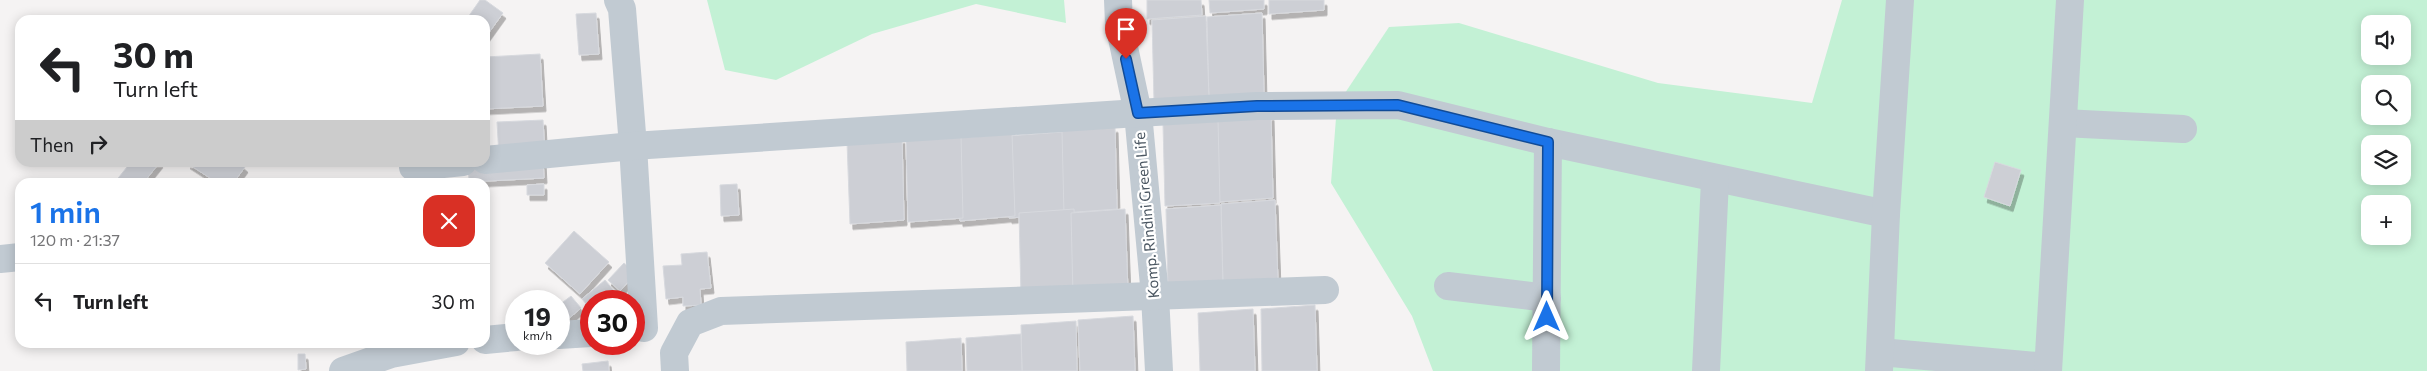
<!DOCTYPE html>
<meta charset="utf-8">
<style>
:root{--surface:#fff;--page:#f6f6f6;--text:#202124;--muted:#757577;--line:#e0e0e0;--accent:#1a73e8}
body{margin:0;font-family:Commissioner,sans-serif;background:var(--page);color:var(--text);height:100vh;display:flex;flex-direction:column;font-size:19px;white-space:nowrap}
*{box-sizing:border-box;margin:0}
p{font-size:16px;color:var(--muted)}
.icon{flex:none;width:28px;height:28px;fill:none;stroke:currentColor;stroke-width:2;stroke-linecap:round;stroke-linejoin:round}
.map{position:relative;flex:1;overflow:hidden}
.drawer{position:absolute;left:15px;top:178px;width:475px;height:170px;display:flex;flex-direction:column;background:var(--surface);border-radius:15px;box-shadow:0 2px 12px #0003}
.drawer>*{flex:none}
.guide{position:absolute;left:15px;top:15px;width:475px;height:152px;border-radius:15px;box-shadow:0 2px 12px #0003;background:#fff;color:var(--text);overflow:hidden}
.controls{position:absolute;left:2361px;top:15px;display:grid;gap:10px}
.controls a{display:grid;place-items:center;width:50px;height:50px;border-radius:10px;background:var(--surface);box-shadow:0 2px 12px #0003;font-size:25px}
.speed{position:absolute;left:505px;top:290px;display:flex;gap:10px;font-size:25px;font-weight:700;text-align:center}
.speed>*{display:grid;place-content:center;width:65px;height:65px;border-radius:50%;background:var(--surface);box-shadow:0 2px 12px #0003;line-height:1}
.speed small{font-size:12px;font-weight:400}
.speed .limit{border:8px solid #d22;background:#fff;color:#111}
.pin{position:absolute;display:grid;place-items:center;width:42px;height:42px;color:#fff;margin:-51px -21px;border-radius:50% 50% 50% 0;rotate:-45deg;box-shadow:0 0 5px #0007}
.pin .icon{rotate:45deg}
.me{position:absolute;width:55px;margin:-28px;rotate:0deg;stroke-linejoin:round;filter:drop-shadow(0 0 4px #0008)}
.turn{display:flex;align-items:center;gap:18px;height:105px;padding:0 15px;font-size:22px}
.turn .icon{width:65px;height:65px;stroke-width:2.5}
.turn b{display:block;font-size:35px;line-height:42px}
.then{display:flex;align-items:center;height:48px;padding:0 15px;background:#0003;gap:10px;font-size:19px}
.round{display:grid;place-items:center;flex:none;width:52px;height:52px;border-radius:15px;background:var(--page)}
.overview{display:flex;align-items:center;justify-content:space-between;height:85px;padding:0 15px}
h1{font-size:30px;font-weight:600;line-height:38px;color:var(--accent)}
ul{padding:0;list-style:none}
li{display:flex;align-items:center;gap:15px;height:75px;padding:0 15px;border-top:1px solid var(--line)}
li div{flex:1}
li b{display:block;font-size:19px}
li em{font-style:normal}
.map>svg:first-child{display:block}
.green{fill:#c3f1d5;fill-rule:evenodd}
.building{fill:#cdcfd5;stroke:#d7d9de;filter:url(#shadow)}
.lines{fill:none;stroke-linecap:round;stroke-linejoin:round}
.street{stroke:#c1cad2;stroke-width:28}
.route-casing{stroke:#114b97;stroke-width:12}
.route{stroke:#1a73e8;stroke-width:9}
.labels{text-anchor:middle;stroke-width:4.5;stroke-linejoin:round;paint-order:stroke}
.street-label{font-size:15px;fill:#4a5661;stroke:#fff}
</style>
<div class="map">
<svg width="2427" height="371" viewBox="0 0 2427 371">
<defs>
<filter id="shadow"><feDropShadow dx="3" dy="5.5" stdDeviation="0" flood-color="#0004"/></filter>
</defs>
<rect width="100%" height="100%" fill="#f5f3f3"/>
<g class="green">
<path d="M707,0H1064L1066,23L976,4L872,34L776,80L725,70Z"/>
<path d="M1842,0H2427V371H1433L1412,316L1331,183L1337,105L1389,27L1459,23L1658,83L1812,103ZM2370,24H2402V56H2370ZM2370,84H2402V116H2370ZM2370,144H2402V176H2370ZM2370,204H2402V236H2370Z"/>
</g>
<g class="building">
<path d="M480,0H485L503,13L485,38V20H466Z"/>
<path d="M1147,0H1201L1202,15L1147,19Z"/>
<path d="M1209,0H1264V9L1210,13Z"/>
<path d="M1269,0H1324V10L1269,14Z"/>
<path d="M596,13L599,54L579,55L576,14Z"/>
<path d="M1262,13L1264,95L1209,99L1207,17Z"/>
<path d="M1206,16L1209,98L1154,102L1152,20Z"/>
<path d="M540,54L543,106L485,109V57Z"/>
<path d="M1271,115L1273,198L1218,202L1216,120Z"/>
<path d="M543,120L545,156L499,157L497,122Z"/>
<path d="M1218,120L1220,203L1165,206L1163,124Z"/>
<path d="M1115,127L1117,209L1063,213L1060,131Z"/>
<path d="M1062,132L1064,214L1009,218L1007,136Z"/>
<path d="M1012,134L1015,216L960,221L958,138Z"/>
<path d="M961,136L963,218L908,222L906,140Z"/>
<path d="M902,138L904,220L850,224L847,142Z"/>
<path d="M543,159L544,178L469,182L468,163Z"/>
<path d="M131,162H160L144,182H115Z"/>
<path d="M239,162L245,167L234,182H216L187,163Z"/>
<path d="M1995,162L2021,170L2010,206L1984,197Z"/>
<path d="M544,184V195H527V185Z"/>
<path d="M737,184L739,215L721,216L720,185Z"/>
<path d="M1275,200L1278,282L1223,286L1221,204Z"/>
<path d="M1221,205L1223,287L1168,291L1166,209Z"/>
<path d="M1074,209L1076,291L1021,296L1019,213Z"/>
<path d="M1125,209L1128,292L1073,296L1071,213Z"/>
<path d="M574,231L609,262L580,294L545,263Z"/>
<path d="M707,252L711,288L700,289L701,305L683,306V297L666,299L663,266L682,265L681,254Z"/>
<path d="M624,263L636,273L620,291L608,280Z"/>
<path d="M605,280L621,299L619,301H591V310L582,299Z"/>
<path d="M571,296L581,308L566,321L559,313V305Z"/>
<path d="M1315,305L1317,371H1262L1261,309Z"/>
<path d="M1253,309L1255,371H1200L1198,313Z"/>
<path d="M1133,316L1135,371H1080L1078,320Z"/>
<path d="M1076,321L1077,371H1022L1021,325Z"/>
<path d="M1021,334L1022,371H967L966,338Z"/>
<path d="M961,338L962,371H907L906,342Z"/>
<path d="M298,354H305L306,369L298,370Z"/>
<path d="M608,361L609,371H583L582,364Z"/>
</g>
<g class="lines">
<g class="street">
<path d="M618,0L622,9L633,146L644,328"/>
<path d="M1118,0L1119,24L1138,113L1155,296L1159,371"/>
<path d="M2063,123L2183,129"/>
<path d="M485,160L633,146L1138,113L1257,106L1398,105L1548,142L1886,214"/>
<path d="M413,167L463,162"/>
<path d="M0,259L20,257"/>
<path d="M1448,286L1547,298"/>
<path d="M559,335L591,333"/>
<path d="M485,340L516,337"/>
<path d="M1880,352L2048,367"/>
<path d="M343,371L391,354L456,342"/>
<path d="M675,371L674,353L690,323L721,311L1325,290"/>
<path d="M1546,371L1548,142"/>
<path d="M1706,371L1715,180"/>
<path d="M1879,371L1886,214L1900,0"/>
<path d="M2048,371L2070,0"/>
</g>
</g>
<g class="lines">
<defs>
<path id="route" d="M1126,59L1138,113L1257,106L1398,105L1548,142L1547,317"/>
</defs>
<use href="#route" class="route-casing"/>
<use href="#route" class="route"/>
</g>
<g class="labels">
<g class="street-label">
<text transform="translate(1147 215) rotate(-95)" y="5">Komp. Rindini Green Life</text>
</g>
</g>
</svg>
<div class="controls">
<a><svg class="icon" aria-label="sound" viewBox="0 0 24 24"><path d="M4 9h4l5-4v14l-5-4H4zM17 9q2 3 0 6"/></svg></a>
<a><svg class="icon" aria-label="search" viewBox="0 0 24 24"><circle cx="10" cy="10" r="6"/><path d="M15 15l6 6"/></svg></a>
<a><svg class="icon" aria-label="layers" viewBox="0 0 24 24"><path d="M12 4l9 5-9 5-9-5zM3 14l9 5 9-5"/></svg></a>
<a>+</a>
</div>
<div class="speed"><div>19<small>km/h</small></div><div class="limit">30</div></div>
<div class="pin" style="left:1126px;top:59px;background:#d93025"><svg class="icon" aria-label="arrive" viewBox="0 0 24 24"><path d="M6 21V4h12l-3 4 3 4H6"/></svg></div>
<svg class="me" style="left:1547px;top:317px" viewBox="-20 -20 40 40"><path d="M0-17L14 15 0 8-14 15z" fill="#1a73e8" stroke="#fff" stroke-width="4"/></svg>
<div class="guide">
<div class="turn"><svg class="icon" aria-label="left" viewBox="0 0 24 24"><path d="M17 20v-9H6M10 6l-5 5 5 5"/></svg><div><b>30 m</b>Turn left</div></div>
<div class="then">Then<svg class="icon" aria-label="right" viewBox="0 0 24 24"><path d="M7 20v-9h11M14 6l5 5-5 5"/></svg></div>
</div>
<section class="drawer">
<div class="overview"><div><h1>1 min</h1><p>120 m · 21:37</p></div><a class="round" style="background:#d93025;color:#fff"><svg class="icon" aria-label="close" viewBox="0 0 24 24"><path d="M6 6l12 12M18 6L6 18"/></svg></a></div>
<ul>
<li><svg class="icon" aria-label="left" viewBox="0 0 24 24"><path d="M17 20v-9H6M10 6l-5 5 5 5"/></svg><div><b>Turn left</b></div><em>30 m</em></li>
</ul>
</section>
</div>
